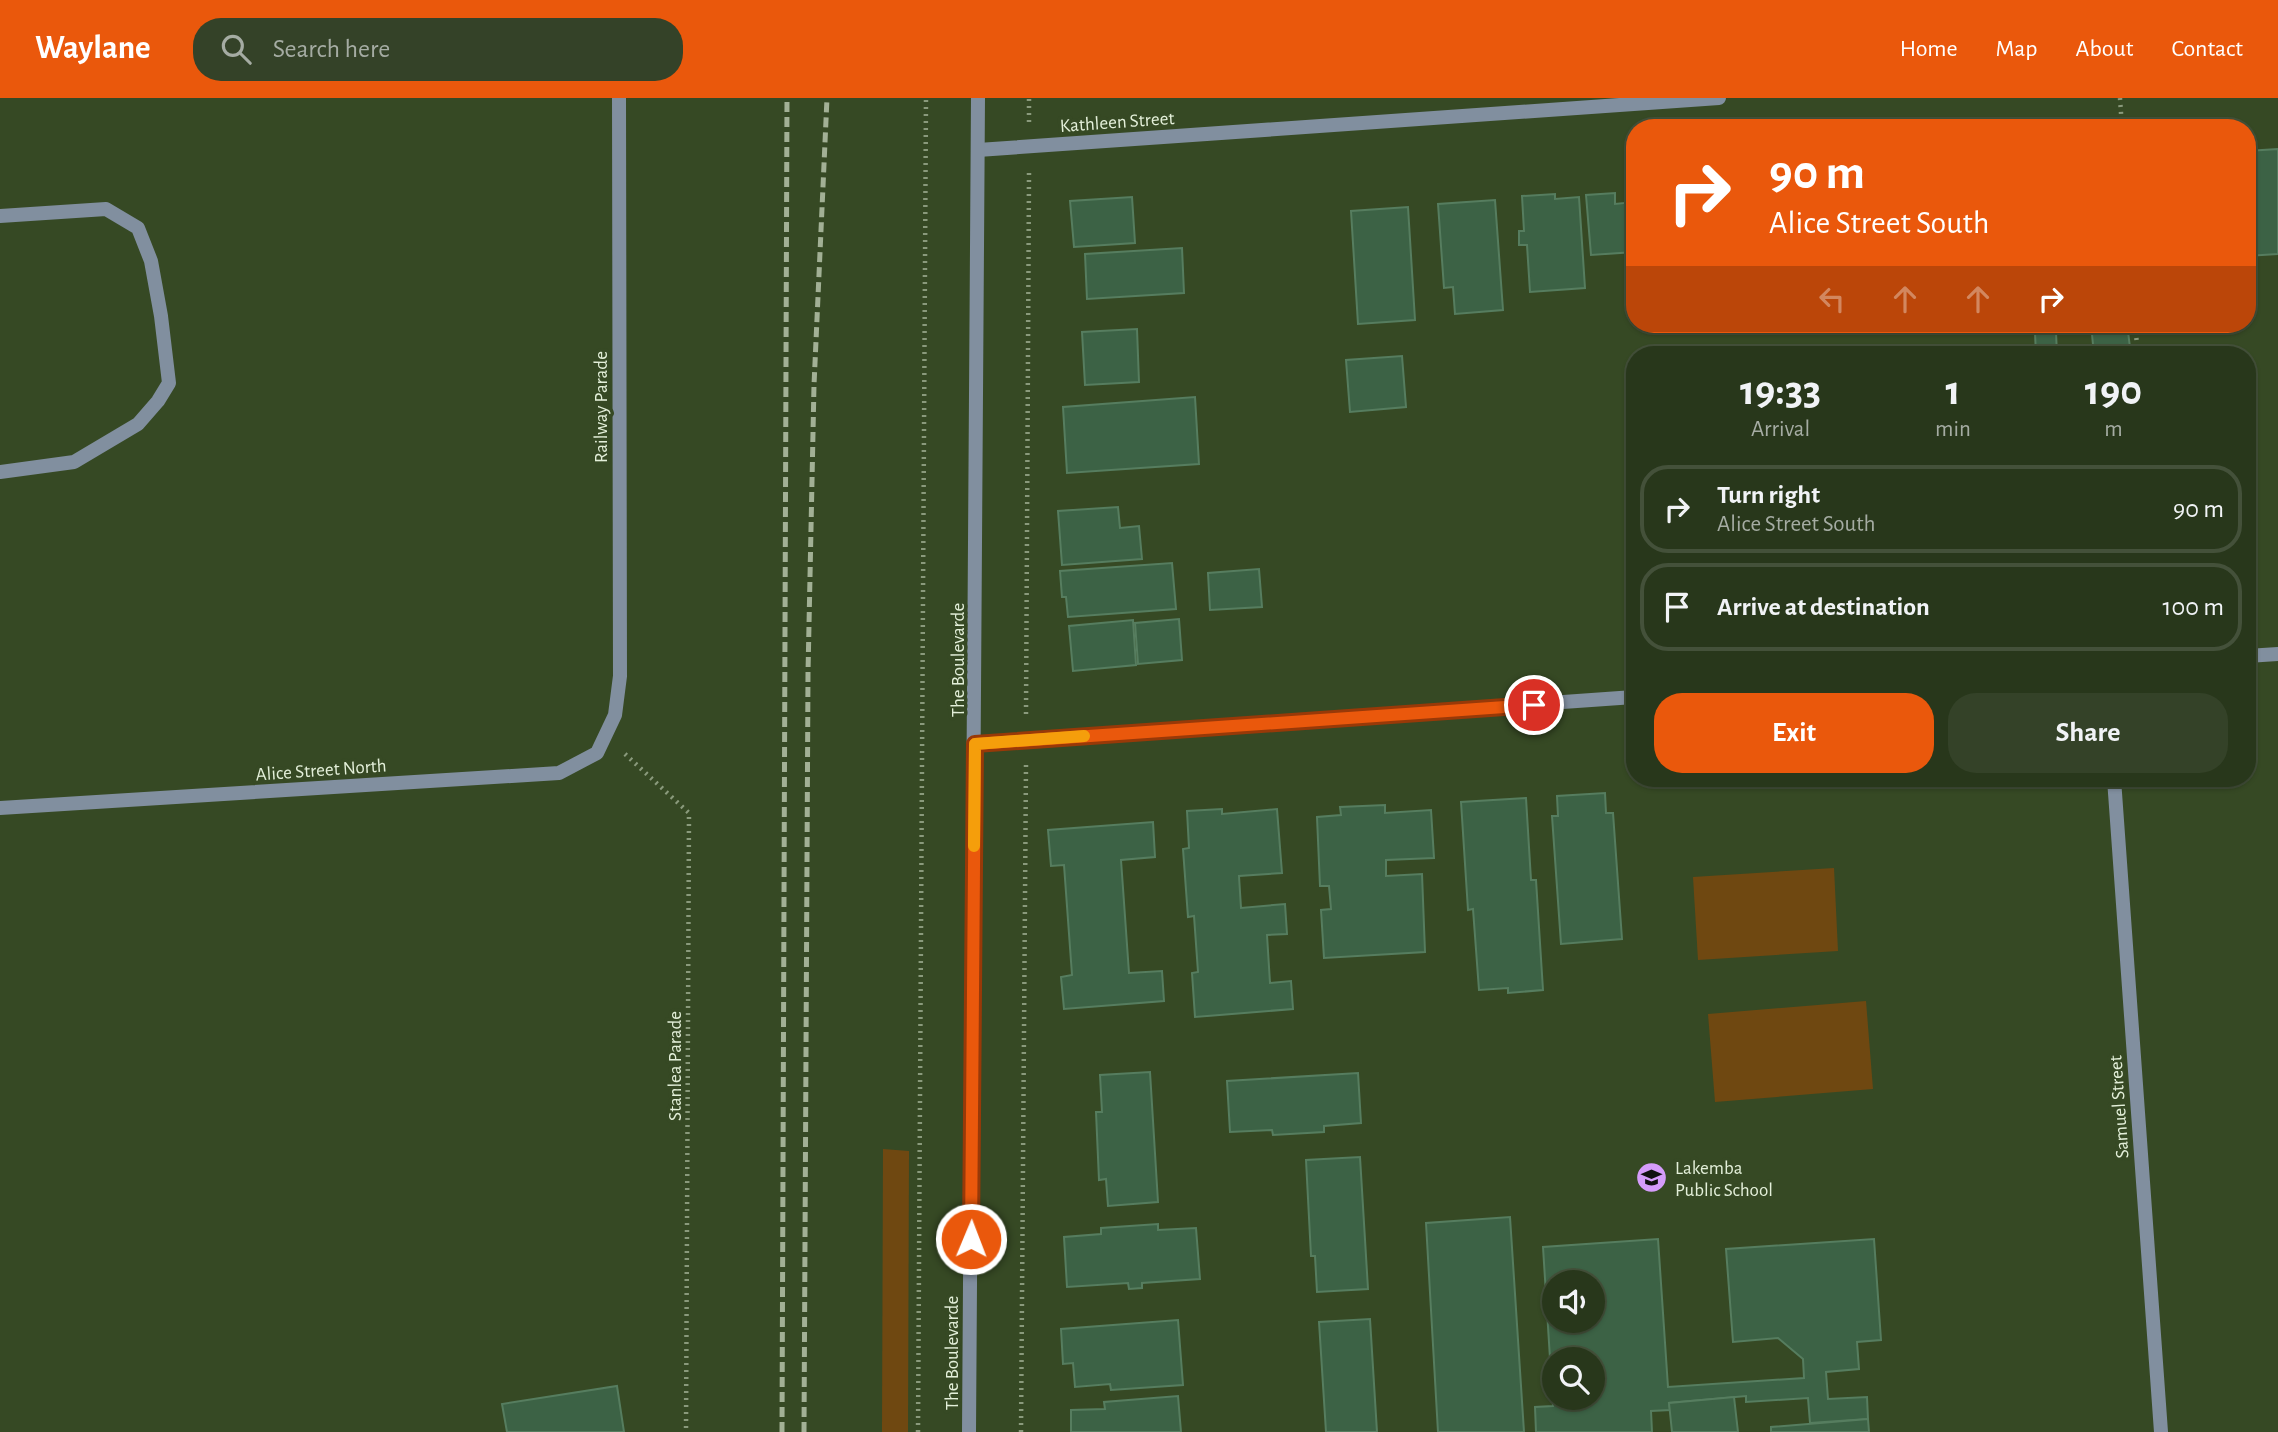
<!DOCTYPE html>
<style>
:root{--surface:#28371b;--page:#344228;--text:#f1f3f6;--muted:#a5aca3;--line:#44513a;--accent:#ea580c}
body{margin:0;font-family:"Alegreya Sans",sans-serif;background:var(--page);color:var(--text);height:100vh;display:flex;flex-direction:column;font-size:26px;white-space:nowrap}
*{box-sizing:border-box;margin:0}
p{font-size:23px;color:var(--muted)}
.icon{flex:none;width:38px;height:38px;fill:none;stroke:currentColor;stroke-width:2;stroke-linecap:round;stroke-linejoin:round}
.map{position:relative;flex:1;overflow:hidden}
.sheet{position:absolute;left:1626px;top:248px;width:630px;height:441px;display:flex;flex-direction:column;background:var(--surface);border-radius:28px;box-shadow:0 2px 5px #0004,0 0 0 2px var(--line)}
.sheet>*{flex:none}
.banner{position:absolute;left:1626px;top:21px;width:630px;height:214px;border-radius:28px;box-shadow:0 2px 5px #0004,0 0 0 2px var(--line);background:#ea580c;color:#fff;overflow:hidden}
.tools{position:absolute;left:1542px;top:1172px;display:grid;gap:14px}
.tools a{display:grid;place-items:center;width:63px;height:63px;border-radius:50%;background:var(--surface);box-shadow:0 2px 5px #0004,0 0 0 2px var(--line);font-size:35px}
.pin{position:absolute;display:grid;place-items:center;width:60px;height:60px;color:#fff;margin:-30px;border:4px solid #fff;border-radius:50%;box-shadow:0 2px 7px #0007}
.me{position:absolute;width:77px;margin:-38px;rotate:1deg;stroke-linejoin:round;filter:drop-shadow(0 0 5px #0008)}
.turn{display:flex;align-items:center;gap:24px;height:147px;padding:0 28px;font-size:32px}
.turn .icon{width:91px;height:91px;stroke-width:2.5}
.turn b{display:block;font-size:49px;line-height:60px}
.lanes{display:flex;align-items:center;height:66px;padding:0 28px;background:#0003;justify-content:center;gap:35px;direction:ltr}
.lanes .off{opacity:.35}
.eta{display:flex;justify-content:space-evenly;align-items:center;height:119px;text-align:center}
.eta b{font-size:42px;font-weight:700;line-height:49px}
.cta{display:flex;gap:14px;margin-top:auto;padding:14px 28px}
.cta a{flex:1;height:80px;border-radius:28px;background:var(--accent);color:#fff;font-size:28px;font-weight:700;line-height:80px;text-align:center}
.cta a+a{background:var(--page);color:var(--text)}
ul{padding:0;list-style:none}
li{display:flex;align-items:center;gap:21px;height:88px;margin:0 14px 10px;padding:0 14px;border:4px solid var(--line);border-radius:28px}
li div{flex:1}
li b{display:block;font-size:26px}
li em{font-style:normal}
header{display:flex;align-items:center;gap:42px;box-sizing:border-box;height:98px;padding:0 35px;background:var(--accent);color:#fff}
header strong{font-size:33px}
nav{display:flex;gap:38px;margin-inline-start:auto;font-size:24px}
.search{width:490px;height:63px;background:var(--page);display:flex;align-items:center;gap:18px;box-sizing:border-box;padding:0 24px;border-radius:28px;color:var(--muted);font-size:26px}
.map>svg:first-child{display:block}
.green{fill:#6f4811}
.building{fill:#3c6245;stroke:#567d5f;stroke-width:2;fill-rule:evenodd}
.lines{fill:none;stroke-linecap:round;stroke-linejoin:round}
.path{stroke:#8a9a7c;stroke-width:4.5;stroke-dasharray:2 5;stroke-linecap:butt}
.service{stroke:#818f9f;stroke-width:14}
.minor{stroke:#818f9f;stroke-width:14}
.tertiary{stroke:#818f9f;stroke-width:14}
.rail{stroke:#a2b095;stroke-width:5;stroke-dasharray:10 5;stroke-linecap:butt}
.route-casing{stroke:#983908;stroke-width:18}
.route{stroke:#ea580c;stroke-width:12}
.slow{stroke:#f59e0b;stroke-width:12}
.labels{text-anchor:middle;stroke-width:7;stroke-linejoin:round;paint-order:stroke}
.street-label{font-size:19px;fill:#e3efd9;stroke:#364924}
.poi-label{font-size:19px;fill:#e3efd9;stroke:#364924;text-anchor:start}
</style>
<header>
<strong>Waylane</strong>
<div class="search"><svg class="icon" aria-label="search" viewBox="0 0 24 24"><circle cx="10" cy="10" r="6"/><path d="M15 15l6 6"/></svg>Search here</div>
<nav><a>Home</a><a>Map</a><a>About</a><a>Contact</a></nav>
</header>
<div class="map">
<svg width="2278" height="1334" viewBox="0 0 2278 1334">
<rect width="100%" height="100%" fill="#364924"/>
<g class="green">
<path d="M1834,770L1838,853L1698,862L1693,779Z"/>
<path d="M1866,903L1873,991L1715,1004L1708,916Z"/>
<path d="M883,1051L909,1053L908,1334H882Z"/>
</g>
<g class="building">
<path d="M2278,51V156L2247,158V53Z"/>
<path d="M1615,95V106L1634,104V154L1591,157L1586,97Z"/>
<path d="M1555,96V101L1579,99L1585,190L1530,194L1527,147H1519V133H1524L1522,98Z"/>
<path d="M1132,99L1135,145L1074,149L1070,103Z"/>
<path d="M1495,102L1503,212L1455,216L1453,189L1444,190L1438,106Z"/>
<path d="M1408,109L1415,222L1358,226L1351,113Z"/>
<path d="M1182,150L1184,195L1087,201L1085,156Z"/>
<path d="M2091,226H2127L2131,257H2094Z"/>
<path d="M1137,231L1139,284L1085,287L1082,234Z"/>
<path d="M2056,234L2057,257H2036L2035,235Z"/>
<path d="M1402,258L1406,309L1350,314L1346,262Z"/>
<path d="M1195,299L1199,366L1067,375L1063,309Z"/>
<path d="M1118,409L1120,430L1139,428L1142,461L1062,467L1058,413Z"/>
<path d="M1172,465L1176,511L1068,519L1066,499H1062L1060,473Z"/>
<path d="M1259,471L1262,509L1210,512L1208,475Z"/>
<path d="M1179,521L1182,562L1138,566L1135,525Z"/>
<path d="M1133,522L1136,567L1073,573L1069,528Z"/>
<path d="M1605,695L1606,715H1613L1622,841L1561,846L1552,718H1558L1557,698Z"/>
<path d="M1526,700L1531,782H1536L1543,892L1508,895V890L1479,892L1473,811L1468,812L1461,704Z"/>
<path d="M1385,707V715L1431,712L1434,760L1386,762V778L1422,776L1425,854L1324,860L1321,812L1331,811L1329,788H1320L1317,719L1341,717L1340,709Z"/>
<path d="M1222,711V716L1277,711L1282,775L1239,778L1241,810L1285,806L1287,836L1267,837L1270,885L1291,883L1293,911L1195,919L1192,875L1198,874L1194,818L1188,819L1183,751L1189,750L1187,713Z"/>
<path d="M1153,724L1155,759L1121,762L1129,875L1162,873L1164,903L1064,911L1061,879L1072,877L1064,767L1051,768L1048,732Z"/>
<path d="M1150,974L1158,1104L1108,1108L1106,1081L1099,1082L1096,1014H1102L1100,977Z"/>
<path d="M1358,975L1361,1025L1324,1028V1034L1273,1037L1272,1032L1230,1034L1227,983Z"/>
<path d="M1360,1059L1368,1191L1317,1194L1315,1158H1311L1306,1062Z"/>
<path d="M1510,1119L1524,1334H1438L1426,1125Z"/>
<path d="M1158,1126V1132L1196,1130L1200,1181L1142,1185V1190L1129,1191L1128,1185L1067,1189L1064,1139L1101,1136V1130Z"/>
<path d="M1658,1141L1668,1289L1804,1280L1803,1261L1778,1240L1733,1244L1726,1151L1874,1141L1881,1242L1857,1244L1859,1271L1826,1274L1828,1301L1867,1299L1868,1321L1810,1325L1808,1300L1746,1304V1298L1669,1305L1670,1312L1651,1313L1652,1334H1536L1535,1309L1553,1308L1543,1149ZM1554,1185H1592V1223H1554ZM1554,1262H1592V1300H1554Z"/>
<path d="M1370,1221L1377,1334H1326L1319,1224Z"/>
<path d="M1178,1222L1183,1287L1111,1292L1110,1286L1075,1289L1073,1265L1063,1266L1061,1231Z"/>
<path d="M617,1288L624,1334H507L502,1306Z"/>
<path d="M1178,1298L1181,1334H1071V1312L1105,1311L1104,1304Z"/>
<path d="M1734,1299L1738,1334H1672L1669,1305Z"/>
<path d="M1868,1321L1869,1334H1771V1329Z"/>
</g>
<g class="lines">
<g class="path">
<path d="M2120,0L2122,30"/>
<path d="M1029,24V0"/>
<path d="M2135,226L2138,257"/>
<path d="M1026,616L1029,75"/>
<path d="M625,656L689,715L686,1334"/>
<path d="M918,1334L926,0"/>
<path d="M1021,1334L1026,666"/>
</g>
<path class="service" d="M0,118L106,111L138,130L151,163L161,218L169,285L158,303L138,326L74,364L0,374"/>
<g class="minor">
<path d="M978,52L1719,0"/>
<path d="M2247,558L2278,556"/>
<path d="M975,646L1634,599"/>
<path d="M2114,681L2161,1334"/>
<path d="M0,710L559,675L597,655L615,617L620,578L619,0"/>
</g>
<path class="tertiary" d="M969,1334L978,0"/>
<g class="rail">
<path d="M782,1334L787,0"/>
<path d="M804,1334L808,575L814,287L827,0"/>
</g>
</g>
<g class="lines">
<defs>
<path id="route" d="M971,1141L975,646L1534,607"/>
</defs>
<use href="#route" class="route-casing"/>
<use href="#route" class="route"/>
<path class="slow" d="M974,748L975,646L1084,638"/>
</g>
<defs>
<symbol id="school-disc" viewBox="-11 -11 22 22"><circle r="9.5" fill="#d59cfb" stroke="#364924"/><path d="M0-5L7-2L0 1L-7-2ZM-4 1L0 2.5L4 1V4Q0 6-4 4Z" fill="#111"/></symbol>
</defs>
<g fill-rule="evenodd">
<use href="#school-disc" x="1634" y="1062" width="35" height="35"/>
</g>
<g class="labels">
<g class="street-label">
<text transform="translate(1117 23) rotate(-4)" y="7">Kathleen Street</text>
<text transform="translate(600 309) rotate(-90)" y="7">Railway Parade</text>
<text transform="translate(957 562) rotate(-90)" y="7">The Boulevarde</text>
<text transform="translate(321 671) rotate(-4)" y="7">Alice Street North</text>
<text transform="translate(674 968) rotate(-90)" y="7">Stanlea Parade</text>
<text transform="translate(2118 1009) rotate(-94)" y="7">Samuel Street</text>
<text transform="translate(951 1255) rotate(-90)" y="7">The Boulevarde</text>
</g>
<g class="poi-label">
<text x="1675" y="1076">Lakemba<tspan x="1675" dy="22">Public School</tspan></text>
</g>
</g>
</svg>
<div class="tools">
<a><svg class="icon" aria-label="sound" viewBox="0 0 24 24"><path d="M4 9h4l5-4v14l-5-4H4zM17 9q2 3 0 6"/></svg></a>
<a><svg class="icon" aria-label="search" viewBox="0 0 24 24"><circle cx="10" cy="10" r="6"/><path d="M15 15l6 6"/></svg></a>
</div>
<div class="pin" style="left:1534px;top:607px;background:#d93025"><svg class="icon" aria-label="arrive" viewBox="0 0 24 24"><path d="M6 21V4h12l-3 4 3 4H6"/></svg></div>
<svg class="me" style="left:971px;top:1141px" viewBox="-20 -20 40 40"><circle r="17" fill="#ea580c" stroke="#fff" stroke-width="3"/><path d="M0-11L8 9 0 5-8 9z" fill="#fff"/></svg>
<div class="banner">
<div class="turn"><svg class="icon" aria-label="right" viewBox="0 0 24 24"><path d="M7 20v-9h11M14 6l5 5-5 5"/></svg><div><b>90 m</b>Alice Street South</div></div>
<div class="lanes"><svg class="icon off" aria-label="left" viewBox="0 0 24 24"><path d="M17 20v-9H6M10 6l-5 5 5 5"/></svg><svg class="icon off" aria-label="ahead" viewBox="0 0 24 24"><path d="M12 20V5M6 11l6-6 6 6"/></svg><svg class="icon off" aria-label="ahead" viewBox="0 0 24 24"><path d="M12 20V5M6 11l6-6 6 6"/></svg><svg class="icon" aria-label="right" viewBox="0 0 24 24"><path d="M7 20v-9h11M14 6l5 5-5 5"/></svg></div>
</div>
<section class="sheet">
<div class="eta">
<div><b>19:33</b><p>Arrival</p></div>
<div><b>1</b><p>min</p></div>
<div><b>190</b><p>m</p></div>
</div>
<ul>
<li><svg class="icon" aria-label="right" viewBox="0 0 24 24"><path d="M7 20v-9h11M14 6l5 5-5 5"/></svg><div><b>Turn right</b><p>Alice Street South</p></div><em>90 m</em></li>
<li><svg class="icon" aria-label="arrive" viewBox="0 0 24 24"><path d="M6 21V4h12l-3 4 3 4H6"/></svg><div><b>Arrive at destination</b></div><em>100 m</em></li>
</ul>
<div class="cta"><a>Exit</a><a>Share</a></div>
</section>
</div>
